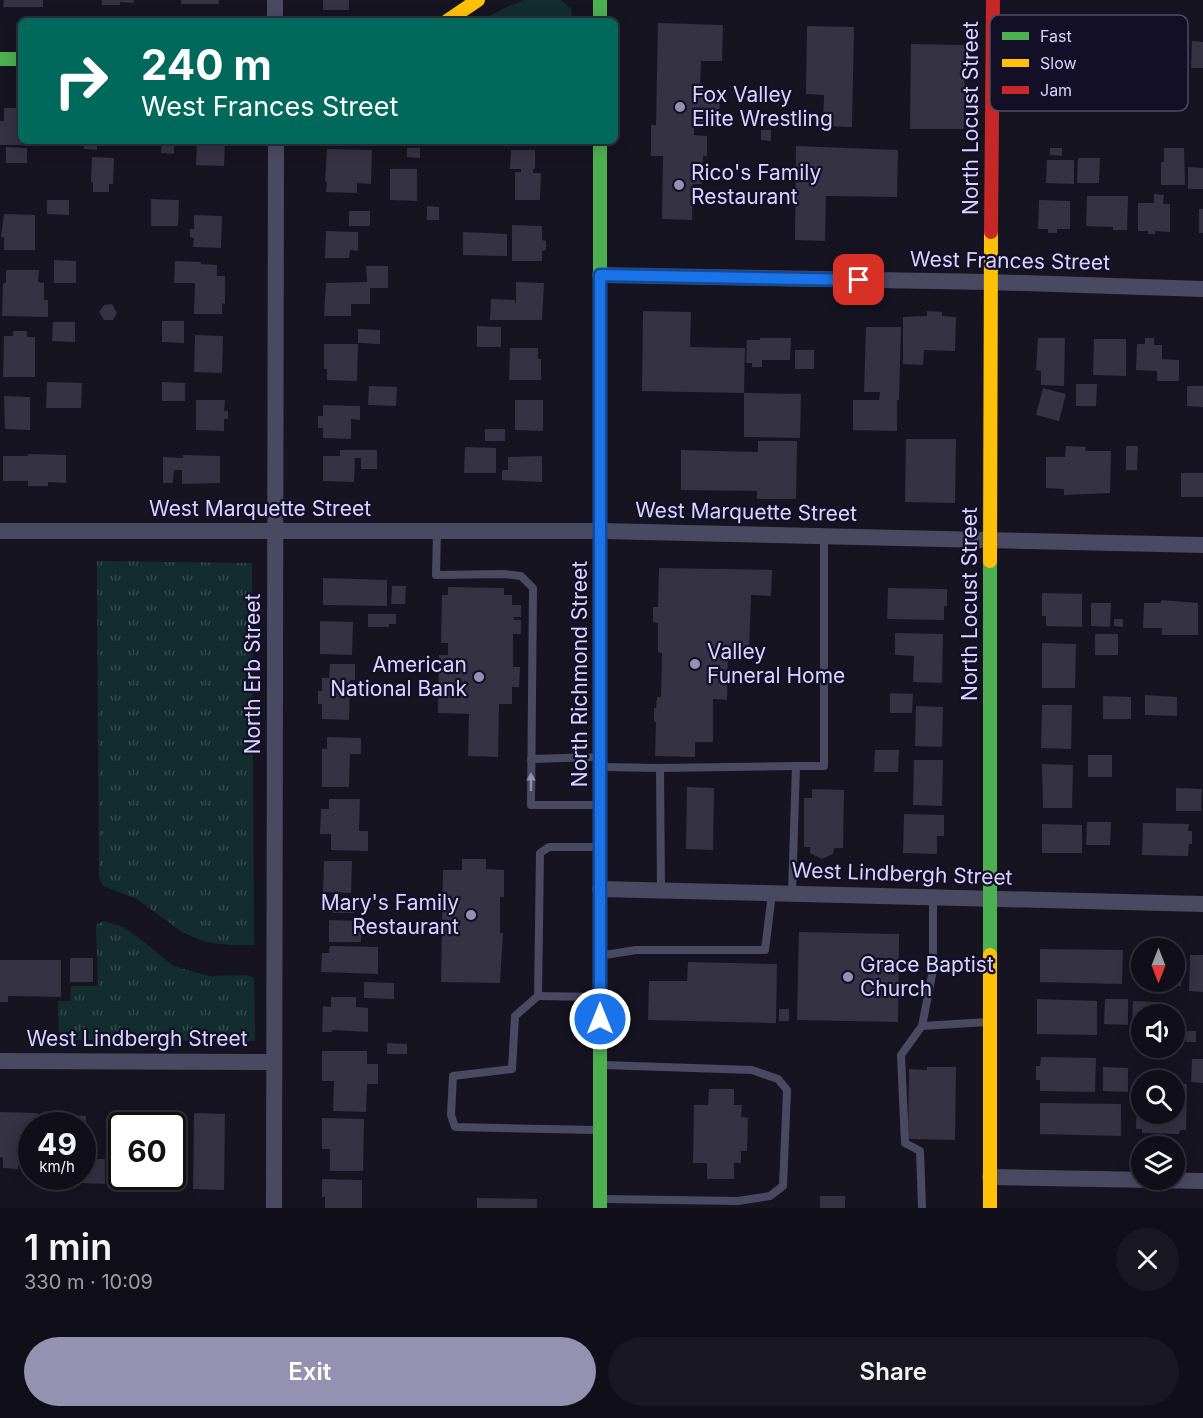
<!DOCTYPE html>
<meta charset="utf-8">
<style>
:root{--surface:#100f19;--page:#191822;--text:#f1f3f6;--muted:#9c9ca2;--line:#302f38;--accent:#9591b1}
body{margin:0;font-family:Inter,sans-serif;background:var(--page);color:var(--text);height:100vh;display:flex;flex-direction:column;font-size:22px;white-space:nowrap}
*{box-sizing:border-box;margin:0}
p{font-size:20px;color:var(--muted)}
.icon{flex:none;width:33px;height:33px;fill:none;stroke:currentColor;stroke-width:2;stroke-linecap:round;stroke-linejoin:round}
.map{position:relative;height:1208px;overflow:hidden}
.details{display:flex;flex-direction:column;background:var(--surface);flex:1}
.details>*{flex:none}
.top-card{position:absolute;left:18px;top:18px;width:600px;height:126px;border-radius:9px;box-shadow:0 3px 15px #0003,0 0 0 2px var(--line);background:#00695c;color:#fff;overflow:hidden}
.needle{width:39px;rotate:180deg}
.buttons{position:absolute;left:1131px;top:938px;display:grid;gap:12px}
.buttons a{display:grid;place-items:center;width:54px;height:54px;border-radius:50%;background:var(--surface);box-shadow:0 3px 15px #0003,0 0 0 2px var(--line);font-size:30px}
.speed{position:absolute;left:18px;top:1112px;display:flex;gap:12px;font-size:30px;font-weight:700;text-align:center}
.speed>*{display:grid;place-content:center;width:78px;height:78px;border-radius:50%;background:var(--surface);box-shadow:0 3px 15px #0003,0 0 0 2px var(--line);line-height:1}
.speed small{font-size:15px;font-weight:400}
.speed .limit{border:3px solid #111;border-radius:9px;background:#fff;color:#111}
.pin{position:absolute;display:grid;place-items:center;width:51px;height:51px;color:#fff;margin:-26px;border-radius:12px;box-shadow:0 3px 9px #0006}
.me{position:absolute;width:66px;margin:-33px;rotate:0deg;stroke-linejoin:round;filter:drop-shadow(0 0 4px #0008)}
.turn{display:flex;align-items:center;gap:21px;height:126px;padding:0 24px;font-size:27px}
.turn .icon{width:78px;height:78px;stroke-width:2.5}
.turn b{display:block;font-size:42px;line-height:51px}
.round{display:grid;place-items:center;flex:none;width:63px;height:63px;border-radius:32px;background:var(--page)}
.headline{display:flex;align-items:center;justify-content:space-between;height:102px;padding:0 24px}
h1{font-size:36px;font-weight:600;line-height:45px}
.cta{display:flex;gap:12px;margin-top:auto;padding:12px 24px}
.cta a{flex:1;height:69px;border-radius:36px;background:var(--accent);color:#fff;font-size:24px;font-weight:600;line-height:69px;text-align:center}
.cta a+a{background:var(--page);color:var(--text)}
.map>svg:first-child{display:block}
.grass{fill:url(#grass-tufts)}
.park{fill:#132c2d}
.building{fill:#343243}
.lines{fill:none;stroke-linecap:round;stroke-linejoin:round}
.lane{stroke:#4a4962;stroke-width:8}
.street{stroke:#4a4962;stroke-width:16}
.fast{stroke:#4caf50;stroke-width:14}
.slow{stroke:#ffc107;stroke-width:14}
.jam{stroke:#c62828;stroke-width:14}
.oneway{fill:#928eb0}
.route-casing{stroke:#114b97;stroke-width:15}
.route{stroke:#1a73e8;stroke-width:10}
.poi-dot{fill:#9591b1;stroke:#130f26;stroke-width:2}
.labels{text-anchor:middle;stroke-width:4.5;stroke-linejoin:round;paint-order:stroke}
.poi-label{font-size:21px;fill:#d9d4ff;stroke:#130f26;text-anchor:start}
.street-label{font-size:21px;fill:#d9d4ff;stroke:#130f26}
.key{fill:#130f26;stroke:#4e4a67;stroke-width:1.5}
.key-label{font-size:16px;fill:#d9d4ff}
</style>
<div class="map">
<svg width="1203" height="1208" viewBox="0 0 1203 1208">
<defs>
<pattern id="grass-tufts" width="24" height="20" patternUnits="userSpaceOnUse" patternTransform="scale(1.5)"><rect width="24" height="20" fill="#132c2d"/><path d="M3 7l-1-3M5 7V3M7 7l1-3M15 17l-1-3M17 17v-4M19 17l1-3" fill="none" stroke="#354a4c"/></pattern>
</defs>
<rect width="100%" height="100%" fill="#161421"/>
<g class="grass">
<path d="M97,561L252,563L254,945H229L205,942L182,932L137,899L103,886L99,878Z"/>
<path d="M104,921L123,927L143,941L173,966L209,976L246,975L254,978L255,1041L59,1040L58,1001H70L71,986H98L96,925Z"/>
</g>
<path class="park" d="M524,0H561L571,8L573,21H480L504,8Z"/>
<g class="building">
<path d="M4,0H43V7H3Z"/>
<path d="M102,0H134V3L120,2V5H102Z"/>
<rect x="181" y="0" width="38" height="4"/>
<rect x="323" y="0" width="26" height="10"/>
<path d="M658,23L723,25L722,61H701L700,89H720L719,127H694V135L707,136V156H703L702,184H693L692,220L662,219L663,156H651V125H656Z"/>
<path d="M807,26L854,27L852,127L823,126L824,95L806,94Z"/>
<path d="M1192,41L1203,42V68H1191Z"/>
<path d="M911,44L965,45L964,129H910Z"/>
<path d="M4,108H21V141H27V145H0V121H4Z"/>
<path d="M761,130H771V141L761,140Z"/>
<path d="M84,141H97V150L84,149Z"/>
<path d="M162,141H174V154L161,153Z"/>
<path d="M197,141L225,142L224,166L196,165Z"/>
<rect x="457" y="141" width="21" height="3"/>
<path d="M796,146L898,150L897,197L826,196L825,241L795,240Z"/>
<path d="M6,147L27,148V163H6Z"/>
<path d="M407,148H420V158L407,157Z"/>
<path d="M1050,148H1062V156L1050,155Z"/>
<path d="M1164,148H1184L1185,185H1161V162H1164Z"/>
<path d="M327,149L372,150L371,184L357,183V193L326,192L327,182H325Z"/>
<path d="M511,150H535V169H533V173H541L540,200H515V172H521V169H510Z"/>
<path d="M92,157L114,158L113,184H109V192H93V182H91Z"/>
<path d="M1078,158H1100L1099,183H1077Z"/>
<path d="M1047,160H1074V184L1046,183Z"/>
<path d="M1188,167L1203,168V189H1188Z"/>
<path d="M390,169H417V201L390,200Z"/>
<path d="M1154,194L1164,195L1163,204H1170V232L1155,231V234H1148V231H1138V203H1154Z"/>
<path d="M1087,196H1128L1127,230H1113V227L1086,226Z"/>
<path d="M151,199L179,200L178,226H151Z"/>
<path d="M47,200H69V215L47,214Z"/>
<path d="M1039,200L1070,201V229H1057V233H1048V229H1038Z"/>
<path d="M427,206L439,207V220H427Z"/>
<rect x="1199" y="209" width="4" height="24"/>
<rect x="349" y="211" width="21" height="15"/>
<path d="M4,214L35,215V250H4V237H1Z"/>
<path d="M194,215L222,216L221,248L193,247L194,238L190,237V229H194Z"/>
<path d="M512,225L542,226V240L546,241V250L542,251V261H512Z"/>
<path d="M326,231L358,232V251L350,250L349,258H325Z"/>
<path d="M463,232L507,234V256L463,255Z"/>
<path d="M54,260L76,261V283H54Z"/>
<path d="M175,261L201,262V264L217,265V276H225V304L222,303V314H194L195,283H174Z"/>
<path d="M366,266H388V288H370V304H351V316H324L326,283L367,282Z"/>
<path d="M6,270H39L38,282L44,283V300H48V317L2,316L3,283H6Z"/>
<path d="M516,282L544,283L542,320H490L491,299L515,300L516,306Z"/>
<path d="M112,304L117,313L113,320H104L99,312L104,305Z"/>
<path d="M643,311L691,312L690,347L745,348L744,393L642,391Z"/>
<path d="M927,311L942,312V316L956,317L955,351L924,350L923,365L903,364V317L927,316Z"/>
<path d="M162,321H184V343L162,342Z"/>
<path d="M53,322H75V342L52,341Z"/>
<path d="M477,326L501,327V347H477Z"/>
<path d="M866,327H901L899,400H897V431L853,430V400H879L880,392H864Z"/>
<path d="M358,329L380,330V344L358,343Z"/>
<path d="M13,331H27V337H35V377H3L4,336H13Z"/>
<path d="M195,335L223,336L222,373L194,372Z"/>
<path d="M760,338H791L790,360H762V367H752V363H746L747,340H760Z"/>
<path d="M1038,338H1065L1064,386L1041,385V371L1036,370Z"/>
<path d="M1145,338H1154V345H1162V359L1179,360V381H1157V371L1136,370L1137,344H1145Z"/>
<path d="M1094,339H1126V376L1093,375Z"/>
<path d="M324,344H358L357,381L327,380V369H324Z"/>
<path d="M510,348H538V359H541V380H509Z"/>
<rect x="795" y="350" width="19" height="19"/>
<path d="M47,382L82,383L81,408H46Z"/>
<path d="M162,382L185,383V401H162Z"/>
<path d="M1076,384H1097L1096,406H1076Z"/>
<path d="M369,386L397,387L396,406L368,405Z"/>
<path d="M1187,386H1203V407L1187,406Z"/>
<path d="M1043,388L1066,394L1059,421L1036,415Z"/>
<path d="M744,393L801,394L800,438L744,437Z"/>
<path d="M4,396L30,397V430L5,429Z"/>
<path d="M196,400H225L224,411H228V419H224V431L196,430Z"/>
<path d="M515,400H543V431L515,430Z"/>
<path d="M323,405L360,406V420L351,419V439L323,438V428H318V416H323Z"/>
<rect x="485" y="429" width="20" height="12"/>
<path d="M906,439H956L955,503L905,502Z"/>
<path d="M758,441H797L796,499H757V491L681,490V450L758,452Z"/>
<path d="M1066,446L1086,447L1085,451H1111L1110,493L1064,495V489L1046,488V457H1065Z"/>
<path d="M1126,446H1138L1137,470H1126Z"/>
<path d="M465,447L496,448V473H464Z"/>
<path d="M340,450H377V469H361V458H355L354,482L323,481V456H340Z"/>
<path d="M28,454L66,455V483L48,482V486H28V481H3V456H28Z"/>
<path d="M183,455L220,456V483L182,484V470H174L173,483H163V457L183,458Z"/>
<path d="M542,456V482L502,480V470H508V457Z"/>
<rect x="1181" y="473" width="22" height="24"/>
<path d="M659,568L772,570L771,596L751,595L749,653H728L727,700L713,699V742H695V757L655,756L656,722H654V708H656L657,697H661L662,653L658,652V623L653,622V607H658Z"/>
<path d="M323,578L387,580V606L323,605Z"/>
<path d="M392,586H406L405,604H391Z"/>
<path d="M448,587L504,588V595H512V605H521V617H514V620H521V634H513V667H520L519,687H512V704H499L498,757L468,756L469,714L438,713L439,655H448V643H441L442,595H448Z"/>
<path d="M888,588L947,589V606H944V620L887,619Z"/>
<path d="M1042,593L1082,594V627L1046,626V616H1042Z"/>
<path d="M1161,600L1198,603V635H1162V628H1143L1144,603H1161Z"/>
<path d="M1091,603H1111L1110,627L1091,626Z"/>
<path d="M368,614H396V624H389V627H368Z"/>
<path d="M1114,619H1123V627L1114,626Z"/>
<path d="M320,621L353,622L352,655L320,654Z"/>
<path d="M895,633L943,634L942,683L913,682L914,656L895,655Z"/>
<rect x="1095" y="634" width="23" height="21"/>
<path d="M1042,643L1076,644L1075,688H1042Z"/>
<path d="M330,664H355V680H350L349,720L322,719V704H318V691H322V678H329Z"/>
<path d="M890,693L913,694L912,713H890Z"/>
<path d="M1145,695L1177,697V716L1145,715Z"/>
<path d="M1103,696L1131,697V719H1103Z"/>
<path d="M1042,705H1072L1071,749L1041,748Z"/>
<path d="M916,706L943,707L942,747L915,746Z"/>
<path d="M327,737L361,738V754H350L349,787H322V749H327Z"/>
<path d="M875,750H899L898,772H874Z"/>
<rect x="1088" y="755" width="24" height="22"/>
<path d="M914,760H943L942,806L913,805Z"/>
<path d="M1042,764L1073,765L1072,808H1043Z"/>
<path d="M687,787L714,788L713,850L686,849Z"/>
<path d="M1176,788L1202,789L1201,811H1176Z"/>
<path d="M812,789L844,790L843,848H834L833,854L822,859L810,853V847H804V798H812Z"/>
<path d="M329,799H360L359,831H368V851L331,850V834H320L321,809H329Z"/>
<path d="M904,814L944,815V836H937V854L903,853Z"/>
<path d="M1087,822H1111L1110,845H1086Z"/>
<path d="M1143,823L1189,824L1188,831H1192V844H1189L1188,856L1142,855Z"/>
<path d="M1042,824L1082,825V853H1042Z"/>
<path d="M462,859H486V869L504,870V897H500V933H503L500,983L441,982L443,870H462Z"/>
<path d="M324,861H352L351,893L323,892Z"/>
<rect x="333" y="899" width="21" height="14"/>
<path d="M329,920L361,921V942H329Z"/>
<path d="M799,932L899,934L898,1022L797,1020Z"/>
<path d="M330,946L378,947V974L321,972L322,953H329Z"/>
<path d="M1040,949L1123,950L1122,984L1040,982Z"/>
<path d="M1174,955H1182L1181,986L1140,984L1141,981H1174Z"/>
<path d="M1190,955H1203V992L1189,991Z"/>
<rect x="70" y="958" width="23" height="24"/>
<path d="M0,960H61V997L8,996V1002H0Z"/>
<path d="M688,962L777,964L776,1023L648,1020L649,981H687Z"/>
<path d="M364,982L394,983V999L364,998Z"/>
<path d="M331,997H356V1007L368,1008V1032L332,1030V1032H322L323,1006L331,1007Z"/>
<path d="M1037,999L1097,1001V1035L1037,1034Z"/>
<path d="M1105,999H1128V1025L1104,1024Z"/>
<path d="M1133,1001L1155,1002L1154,1014H1142V1025L1132,1024Z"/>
<rect x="779" y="1009" width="10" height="12"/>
<rect x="1186" y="1031" width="10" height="11"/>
<path d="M387,1043L407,1044V1054H387Z"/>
<path d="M322,1051H367V1064H378V1084H367L366,1112L333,1111L334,1081H322Z"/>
<path d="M1041,1057L1096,1058L1095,1092L1040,1091V1080H1036V1066H1040Z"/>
<path d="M1192,1059H1203V1083L1191,1082Z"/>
<path d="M927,1067H956L955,1140L908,1139L909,1069L927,1070Z"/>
<path d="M1103,1067L1128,1068V1092L1103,1091Z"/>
<path d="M1137,1083H1142V1113H1174V1084H1187L1186,1130H1180L1179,1134L1142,1133V1129H1136Z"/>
<path d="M709,1089H734V1105H742L741,1117L748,1118L747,1151H741V1163H734V1179H707V1163H693L694,1105H708Z"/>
<path d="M1040,1103L1121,1104V1136L1040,1134Z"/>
<path d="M0,1112L38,1113L37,1125H32V1157L18,1156V1169L3,1168V1158L0,1157Z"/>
<path d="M111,1113L170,1114V1125H122V1149H111Z"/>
<path d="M194,1113L225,1114L224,1190L193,1189Z"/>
<path d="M52,1115L86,1116L85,1159H105V1184L81,1183L82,1125H52Z"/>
<path d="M322,1118L364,1119L363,1171H330V1149H322Z"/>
<path d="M322,1179L362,1180V1208H325V1197H322Z"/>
<rect x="820" y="1196" width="25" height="12"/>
<path d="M477,1198L537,1199V1208H477Z"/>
</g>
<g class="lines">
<g class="lane">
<path d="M437,531L436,575L504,574L521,576L533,588L531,805H596"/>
<path d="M531,759L597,757"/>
<path d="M603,767L660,768L661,890"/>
<path d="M660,768L796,766"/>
<path d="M595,847H549L540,853L538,996L515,1016L512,1069L453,1076L451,1115L455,1127L596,1130"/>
<path d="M792,893L796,766H824V536"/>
<path d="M605,955L636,950H765L772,893"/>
<path d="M538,996L596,997"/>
<path d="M922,1026L933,970V897"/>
<path d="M603,1065L752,1070L778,1079L787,1090L783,1186L770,1196L738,1201L604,1199"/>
<path d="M922,1208L920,1151L905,1143L901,1055L922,1026L987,1022"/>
</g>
<g class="street">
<path d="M275,0V21"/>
<path d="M600,275L990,282L1203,289"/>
<path d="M0,531H601L1203,545"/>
<path d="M600,889L1203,904"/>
<path d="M0,1061L274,1062"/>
<path d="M990,1177L1203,1181"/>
<path d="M274,1208L276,141"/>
</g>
<g class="fast">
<path d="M600,0V21"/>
<path d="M0,59H21"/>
<path d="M600,141V499"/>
<path d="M990,561V955"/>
<path d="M600,788V1208"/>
</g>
<g class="slow">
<path d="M447,21L478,0"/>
<path d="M990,561L991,232"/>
<path d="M990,955V1208"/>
</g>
<g class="jam">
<path d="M991,232L993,0"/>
<path d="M600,499V788"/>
</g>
</g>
<defs><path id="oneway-solid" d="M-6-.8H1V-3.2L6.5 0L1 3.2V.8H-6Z" transform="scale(1.5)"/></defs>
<use class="oneway" href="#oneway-solid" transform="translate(531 782) rotate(-90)"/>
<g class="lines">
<defs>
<path id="route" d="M600,1019V275L859,280"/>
</defs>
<use href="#route" class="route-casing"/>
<use href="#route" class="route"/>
</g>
<g class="poi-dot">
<circle cx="680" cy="107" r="6"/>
<circle cx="679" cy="185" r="6"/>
<circle cx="695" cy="664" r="6"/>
<circle cx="479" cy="677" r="6"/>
<circle cx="471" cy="915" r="6"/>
<circle cx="848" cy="977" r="6"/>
</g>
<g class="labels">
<g class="poi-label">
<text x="692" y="102">Fox Valley<tspan x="692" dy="24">Elite Wrestling</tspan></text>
<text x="691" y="180">Rico's Family<tspan x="691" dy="24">Restaurant</tspan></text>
<text x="707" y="659">Valley<tspan x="707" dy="24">Funeral Home</tspan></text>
<text x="467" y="672" text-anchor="end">American<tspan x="467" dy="24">National Bank</tspan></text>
<text x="459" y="910" text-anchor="end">Mary's Family<tspan x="459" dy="24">Restaurant</tspan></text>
<text x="860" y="972">Grace Baptist<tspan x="860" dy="24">Church</tspan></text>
</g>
<g class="street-label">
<text transform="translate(971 118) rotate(-90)" y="7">North Locust Street</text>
<text transform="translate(1010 261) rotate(1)" y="7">West Frances Street</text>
<text x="260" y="516">West Marquette Street</text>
<text transform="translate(746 512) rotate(1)" y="7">West Marquette Street</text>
<text transform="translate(970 604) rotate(-90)" y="7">North Locust Street</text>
<text transform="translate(253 674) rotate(-90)" y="7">North Erb Street</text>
<text transform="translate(580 674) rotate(-90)" y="7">North Richmond Street</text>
<text transform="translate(902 874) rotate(2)" y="7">West Lindbergh Street</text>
<text x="137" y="1046">West Lindbergh Street</text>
</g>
</g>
<rect x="990" y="15" width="198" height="96" rx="9" class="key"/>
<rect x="1002" y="32" width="27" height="8" fill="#4caf50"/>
<rect x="1002" y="59" width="27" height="8" fill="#ffc107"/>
<rect x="1002" y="86" width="27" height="8" fill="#c62828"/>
<g class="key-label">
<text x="1040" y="42">Fast</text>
<text x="1040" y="69">Slow</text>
<text x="1040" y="96">Jam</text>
</g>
</svg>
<div class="buttons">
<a><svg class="needle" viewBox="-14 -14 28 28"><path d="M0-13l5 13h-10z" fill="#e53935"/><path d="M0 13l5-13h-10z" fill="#9c9ca2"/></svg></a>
<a><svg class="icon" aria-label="sound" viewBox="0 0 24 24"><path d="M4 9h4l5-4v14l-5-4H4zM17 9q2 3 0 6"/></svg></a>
<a><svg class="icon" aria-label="search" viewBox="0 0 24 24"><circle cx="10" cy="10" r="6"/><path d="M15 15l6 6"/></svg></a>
<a><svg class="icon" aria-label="layers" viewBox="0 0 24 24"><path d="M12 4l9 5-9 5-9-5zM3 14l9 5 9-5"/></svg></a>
</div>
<div class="speed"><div>49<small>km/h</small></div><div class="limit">60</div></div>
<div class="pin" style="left:859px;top:280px;background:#d93025"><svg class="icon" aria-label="arrive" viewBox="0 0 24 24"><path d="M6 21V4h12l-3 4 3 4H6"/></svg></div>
<svg class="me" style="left:600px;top:1019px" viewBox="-20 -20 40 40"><circle r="17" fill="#1a73e8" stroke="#fff" stroke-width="3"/><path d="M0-11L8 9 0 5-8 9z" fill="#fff"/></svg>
<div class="top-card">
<div class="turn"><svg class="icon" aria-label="right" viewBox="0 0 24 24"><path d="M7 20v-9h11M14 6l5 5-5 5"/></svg><div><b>240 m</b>West Frances Street</div></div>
</div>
</div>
<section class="details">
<div class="headline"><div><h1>1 min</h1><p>330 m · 10:09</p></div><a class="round"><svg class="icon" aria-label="close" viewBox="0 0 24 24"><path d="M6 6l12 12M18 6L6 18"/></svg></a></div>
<div class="cta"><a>Exit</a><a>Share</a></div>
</section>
